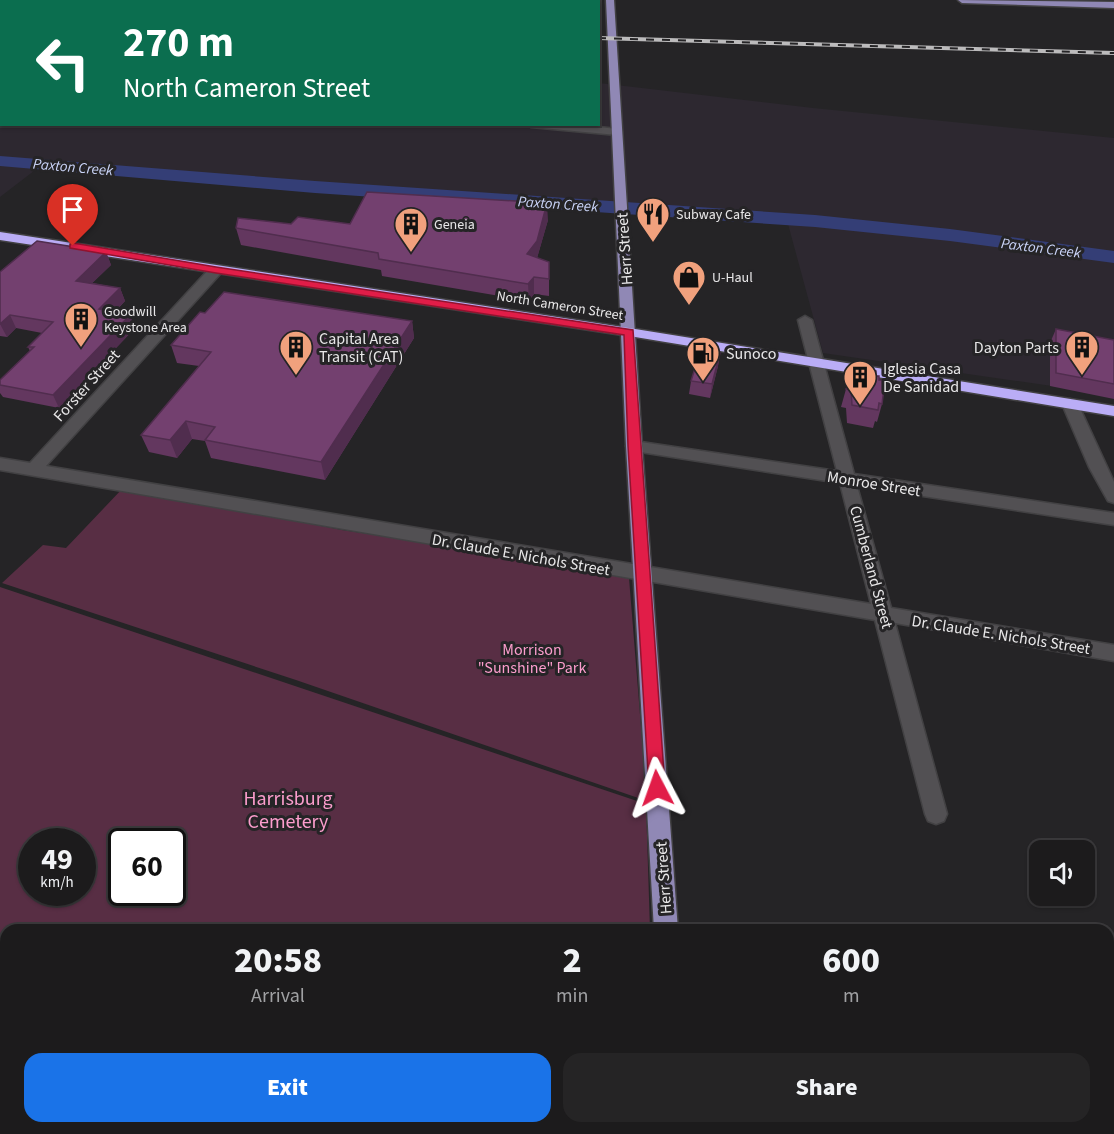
<!DOCTYPE html>
<style>
:root{--surface:#1c1b1c;--page:#252425;--text:#f1f3f6;--muted:#a0a1a3;--line:#3a393b;--accent:#1a73e8}
body{margin:0;font-family:"Source Sans 3",sans-serif;background:var(--page);color:var(--text);height:100vh;display:flex;flex-direction:column;font-size:22px;white-space:nowrap}
*{box-sizing:border-box;margin:0}
p{font-size:20px;color:var(--muted)}
.icon{flex:none;width:33px;height:33px;fill:none;stroke:currentColor;stroke-width:2;stroke-linecap:round;stroke-linejoin:round}
.map{position:relative;flex:1;overflow:hidden}
.drawer{position:absolute;left:0px;top:924px;width:1114px;height:210px;display:flex;flex-direction:column;background:var(--surface);border-radius:18px 18px 0 0;box-shadow:0 2px 4px #0004,0 0 0 2px var(--line)}
.drawer>*{flex:none}
.top-card{position:absolute;left:0px;top:0px;width:600px;height:126px;box-shadow:0 2px 4px #0004,0 0 0 2px var(--line);background:#0b6e4f;color:#fff;overflow:hidden}
.fabs{position:absolute;left:1029px;top:840px;display:grid;gap:12px}
.fabs a{display:grid;place-items:center;width:66px;height:66px;border-radius:12px;background:var(--surface);box-shadow:0 2px 4px #0004,0 0 0 2px var(--line);font-size:30px}
.speed{position:absolute;left:18px;top:828px;display:flex;gap:12px;font-size:30px;font-weight:700;text-align:center}
.speed>*{display:grid;place-content:center;width:78px;height:78px;border-radius:50%;background:var(--surface);box-shadow:0 2px 4px #0004,0 0 0 2px var(--line);line-height:1}
.speed small{font-size:15px;font-weight:400}
.speed .limit{border:3px solid #111;border-radius:9px;background:#fff;color:#111}
.pin{position:absolute;display:grid;place-items:center;width:51px;height:51px;color:#fff;margin:-62px -26px;border-radius:50% 50% 50% 0;rotate:-45deg;box-shadow:0 0 6px #0007}
.pin .icon{rotate:45deg}
.me{position:absolute;width:66px;margin:-33px;rotate:356deg;stroke-linejoin:round;filter:drop-shadow(0 0 4px #0008)}
.turn{display:flex;align-items:center;gap:21px;height:126px;padding:0 24px;font-size:27px}
.turn .icon{width:78px;height:78px;stroke-width:2.5}
.turn b{display:block;font-size:42px;line-height:51px}
.eta{display:flex;justify-content:space-evenly;align-items:center;height:102px;text-align:center}
.eta b{font-size:36px;font-weight:800;line-height:42px}
.primary-button{display:flex;gap:12px;margin-top:auto;padding:12px 24px}
.primary-button a{flex:1;height:69px;border-radius:18px;background:var(--accent);color:#fff;font-size:24px;font-weight:800;line-height:69px;text-align:center}
.primary-button a+a{background:var(--page);color:var(--text)}
.map>svg:first-child{display:block}
.built{fill:#2d2830}
.green{fill:#582e44;fill-rule:evenodd}
.lines{fill:none;stroke-linecap:round;stroke-linejoin:round}
.river{fill:#343e76;fill-rule:evenodd}
.minor-casing{stroke:#424143;stroke-width:3}
.major-casing{stroke:#424143;stroke-width:3}
.highway-casing{stroke:#424143;stroke-width:3}
.minor{fill:#525053;fill-rule:evenodd}
.major{fill:#9088b5;fill-rule:evenodd}
.highway{fill:#baadf6;fill-rule:evenodd}
.rail-casing{stroke:#bcbbbc;stroke-width:4}
.rail{stroke:#252426;stroke-width:2;stroke-dasharray:8;stroke-linecap:butt}
.wall{fill:#63375f}
.shaded-wall{fill:#502d4e}
.building{fill:#73406f;stroke:#502d4e;stroke-width:1.5}
.route{fill:#e11d48;stroke:#92132f;stroke-width:1.5}
.labels{text-anchor:middle;stroke-width:6;stroke-linejoin:round;paint-order:stroke}
.far-poi-label{font-size:14px;fill:#e8e7e8;stroke:#252426;text-anchor:start}
.far-street-label{font-size:14px;fill:#e8e7e8;stroke:#252426}
.far-water-label{font-size:15px;font-style:italic;fill:#cad4f8;stroke:#252426}
.street-label{font-size:16px;fill:#e8e7e8;stroke:#252426}
.poi-label{font-size:16px;fill:#e8e7e8;stroke:#252426;text-anchor:start}
.park-label{font-size:16px;fill:#fc9dcd;stroke:#252426}
.near-park-label{font-size:20px;fill:#fc9dcd;stroke:#252426}
</style>
<div class="map">
<svg width="1114" height="1134" viewBox="0 0 1114 1134">
<rect width="100%" height="100%" fill="#252426"/>
<path class="built" d="M0,29L2,124H598L599,83L813,108L1114,138V395L823,353L788,224L43,164L0,197Z"/>
<g class="green">
<path d="M123,488L342,530L489,552L629,578L647,801L296,680L2,583L43,545L66,548Z"/>
<path d="M0,587L646,804L650,930H6V1128H657L658,1134H0ZM32,842H82V892H32ZM122,842H172V892H122Z"/>
</g>
<g class="lines">
<path class="river" d="M0,156L315,181L815,215L950,229L1114,251V263L950,241L815,227L315,193L0,166Z"/>
<defs>
<g id="minor">
<path d="M526,124H571L617,129L622,132L617,135L531,127Z"/>
<path d="M216,266L221,267L223,270L221,273L46,466L871,604L840,483L634,451L628,450L626,446L628,442L634,441L837,471L798,320L805,316L812,320L854,474L1114,513V525L857,486L891,608L1114,645V661L895,623L947,814L944,821L936,824L928,821L925,814L875,620L0,470V458L30,463L211,267Z"/>
<path d="M1070,399L1078,404L1114,482V503L1108,501L1089,467L1062,404Z"/>
<path d="M1108,1065L1114,1066V1092L1108,1091Z"/>
<path d="M834,1128H862L863,1134H835Z"/>
<path d="M1007,1128H1035L1037,1134H1009Z"/>
</g>
<g id="major">
<path d="M3,0H11L2,2Z"/>
<path d="M606,0H614L642,446L678,930H654L626,446Z"/>
<path d="M958,0L1114,2V8L962,3Z"/>
<rect x="665" y="1128" width="28" height="6"/>
</g>
<path id="highway" d="M0,232L629,328L1114,406V416L629,336L0,240Z"/>
</defs>
<use href="#minor" class="minor-casing"/>
<use href="#major" class="major-casing"/>
<use href="#highway" class="highway-casing"/>
<use href="#minor" class="minor"/>
<use href="#major" class="major"/>
<use href="#highway" class="highway"/>
<defs>
<path id="rail" d="M598,38L1114,53"/>
</defs>
<use href="#rail" class="rail-casing"/>
<use href="#rail" class="rail"/>
</g>
<g class="wall">
<path d="M213,0H355V1L354,2H214Z"/>
<path d="M548,220L537,258L549,262V296L534,294L529,301L382,276L381,270L241,245L236,228L291,224Z"/>
<path d="M106,252L111,265L92,283L120,288L125,301L115,312L135,328L59,408L3,397L0,393V380L30,351L28,347L42,333L16,328L7,337L0,336V272Z"/>
<path d="M205,313L412,321L414,338L325,480L211,458L205,441L192,439L177,458L149,452L141,435L199,366L177,363L171,345Z"/>
<path d="M1056,329L1114,340V399L1050,386V343Z"/>
<path d="M720,353L718,366L710,398L689,394L691,381Z"/>
<path d="M875,376L879,380L882,404L877,422L875,421L873,428L847,423L846,408L841,407L846,389Z"/>
</g>
<g class="shaded-wall">
<path d="M341,0H355V1L354,2H341Z"/>
<path d="M547,203L548,220L537,258L527,254Z"/>
<path d="M106,252L111,265L81,294L76,281Z"/>
<path d="M534,277V294L529,301L528,284Z"/>
<path d="M120,288L125,301L104,322L99,309Z"/>
<path d="M10,315L16,328L7,337L0,324Z"/>
<path d="M130,315L135,328L59,408L53,395Z"/>
<path d="M412,321L414,338L325,480L321,462Z"/>
<path d="M720,353L718,366L710,398L712,384Z"/>
<path d="M186,421L192,439L177,458L170,440Z"/>
</g>
<g class="building">
<path d="M367,192L547,203L537,241L527,254L549,262V279L534,277L528,284L379,259L378,253L236,228L238,218L291,224L298,217L350,224Z"/>
<path d="M37,241L106,252L76,281L120,288L99,309L130,315L53,395L0,385V380L34,347H28L53,322L10,315L0,324V272Z"/>
<path d="M224,292L412,321L321,462L205,440L215,427L186,421L170,440L141,435L211,352L171,345L200,312L205,313Z"/>
<path d="M1056,329L1114,340V384L1056,373Z"/>
<path d="M701,349L720,353L712,384L691,381Z"/>
<path d="M859,368L876,371L875,376H879V380H885L882,404L879,403L878,410L852,405L851,390L846,389Z"/>
</g>
<path class="route" d="M73,243L216,267L633,330L665,788L662,793L657,795L651,793L649,788L628,446L624,335L216,273L70,248V244Z"/>
<defs>
<symbol id="restaurant-pin" viewBox="-11 -11 22 30"><path d="M0 17L-7.5 6A9.5 9.5 0 1 1 7.5 6Z" fill="#f1a17d" stroke="#252426"/><path d="M-5-6h1v4h1v-4h1v4h1v-4h1v5L-1.5 .5V6h-2V.5L-5-1ZM5-6V6H3V1.5H1.5Q1.5-4 5-6Z" fill="#111"/></symbol>
<symbol id="building-pin" viewBox="-11 -11 22 30"><path d="M0 17L-7.5 6A9.5 9.5 0 1 1 7.5 6Z" fill="#f1a17d" stroke="#252426"/><path d="M-4-6H4V6H1V3H-1V6H-4ZM-2.5-4.3h1.7v1.8h-1.7ZM.8-4.3h1.7v1.8H.8ZM-2.5-1h1.7V.8h-1.7ZM.8-1h1.7V.8H.8Z" fill="#111"/></symbol>
<symbol id="shop-pin" viewBox="-11 -11 22 30"><path d="M0 17L-7.5 6A9.5 9.5 0 1 1 7.5 6Z" fill="#f1a17d" stroke="#252426"/><path d="M-5-2.5h2.3a2.7 3.5 0 0 1 5.4 0H5L5.5 6h-11ZM-1.5-2.5h3a1.5 2.3 0 0 0-3 0Z" fill="#111"/></symbol>
<symbol id="fuel-pin" viewBox="-11 -11 22 30"><path d="M0 17L-7.5 6A9.5 9.5 0 1 1 7.5 6Z" fill="#f1a17d" stroke="#252426"/><path d="M-5.5-6h7V0h2V4h1.3V-2.5L3-4.5l.8-.8L6-3V5H2.5V1h-1V6h-7ZM-4.2-4.7v3.2H.2V-4.7Z" fill="#111"/></symbol>
</defs>
<g fill-rule="evenodd">
<use href="#restaurant-pin" x="634" y="195" width="38" height="52"/>
<use href="#building-pin" x="392" y="205" width="38" height="52"/>
<use href="#shop-pin" x="670" y="258" width="38" height="52"/>
<use href="#building-pin" x="62" y="300" width="38" height="52"/>
<use href="#building-pin" x="277" y="328" width="38" height="52"/>
<use href="#building-pin" x="1063" y="328" width="38" height="52"/>
<use href="#fuel-pin" x="684" y="334" width="38" height="52"/>
<use href="#building-pin" x="841" y="358" width="38" height="52"/>
</g>
<g class="labels">
<g class="far-poi-label">
<text x="676" y="219">Subway Cafe</text>
<text x="434" y="229">Geneia</text>
<text x="712" y="282">U-Haul</text>
<text x="104" y="316">Goodwill<tspan x="104" dy="16">Keystone Area</tspan></text>
</g>
<g class="far-street-label">
<text transform="translate(560 305) rotate(9)" y="5">North Cameron Street</text>
</g>
<g class="far-water-label">
<text transform="translate(73 167) rotate(5)" y="5">Paxton Creek</text>
<text transform="translate(558 204) rotate(4)" y="5">Paxton Creek</text>
<text transform="translate(1041 248) rotate(7)" y="5">Paxton Creek</text>
</g>
<g class="street-label">
<text transform="translate(624 249) rotate(-94)" y="6">Herr Street</text>
<text transform="translate(86 385) rotate(-48)" y="6">Forster Street</text>
<text transform="translate(874 483) rotate(9)" y="6">Monroe Street</text>
<text transform="translate(521 554) rotate(10)" y="6">Dr. Claude E. Nichols Street</text>
<text transform="translate(872 567) rotate(75)" y="6">Cumberland Street</text>
<text transform="translate(1001 634) rotate(9)" y="6">Dr. Claude E. Nichols Street</text>
<text transform="translate(663 878) rotate(-94)" y="6">Herr Street</text>
</g>
<g class="poi-label">
<text x="319" y="344">Capital Area<tspan x="319" dy="18">Transit (CAT)</tspan></text>
<text x="1059" y="353" text-anchor="end">Dayton Parts</text>
<text x="726" y="359">Sunoco</text>
<text x="883" y="374">Iglesia Casa<tspan x="883" dy="18">De Sanidad</tspan></text>
</g>
<g class="park-label">
<text x="532" y="655">Morrison<tspan x="532" dy="18">"Sunshine" Park</tspan></text>
</g>
<g class="near-park-label">
<text x="288" y="805">Harrisburg<tspan x="288" dy="23">Cemetery</tspan></text>
</g>
</g>
</svg>
<div class="fabs">
<a><svg class="icon" aria-label="sound" viewBox="0 0 24 24"><path d="M4 9h4l5-4v14l-5-4H4zM17 9q2 3 0 6"/></svg></a>
</div>
<div class="speed"><div>49<small>km/h</small></div><div class="limit">60</div></div>
<div class="pin" style="left:73px;top:246px;background:#d93025"><svg class="icon" aria-label="arrive" viewBox="0 0 24 24"><path d="M6 21V4h12l-3 4 3 4H6"/></svg></div>
<svg class="me" style="left:657px;top:788px" viewBox="-20 -20 40 40"><path d="M0-17L14 15 0 8-14 15z" fill="#e11d48" stroke="#fff" stroke-width="4"/></svg>
<div class="top-card">
<div class="turn"><svg class="icon" aria-label="left" viewBox="0 0 24 24"><path d="M17 20v-9H6M10 6l-5 5 5 5"/></svg><div><b>270 m</b>North Cameron Street</div></div>
</div>
<section class="drawer">
<div class="eta">
<div><b>20:58</b><p>Arrival</p></div>
<div><b>2</b><p>min</p></div>
<div><b>600</b><p>m</p></div>
</div>
<div class="primary-button"><a>Exit</a><a>Share</a></div>
</section>
</div>
